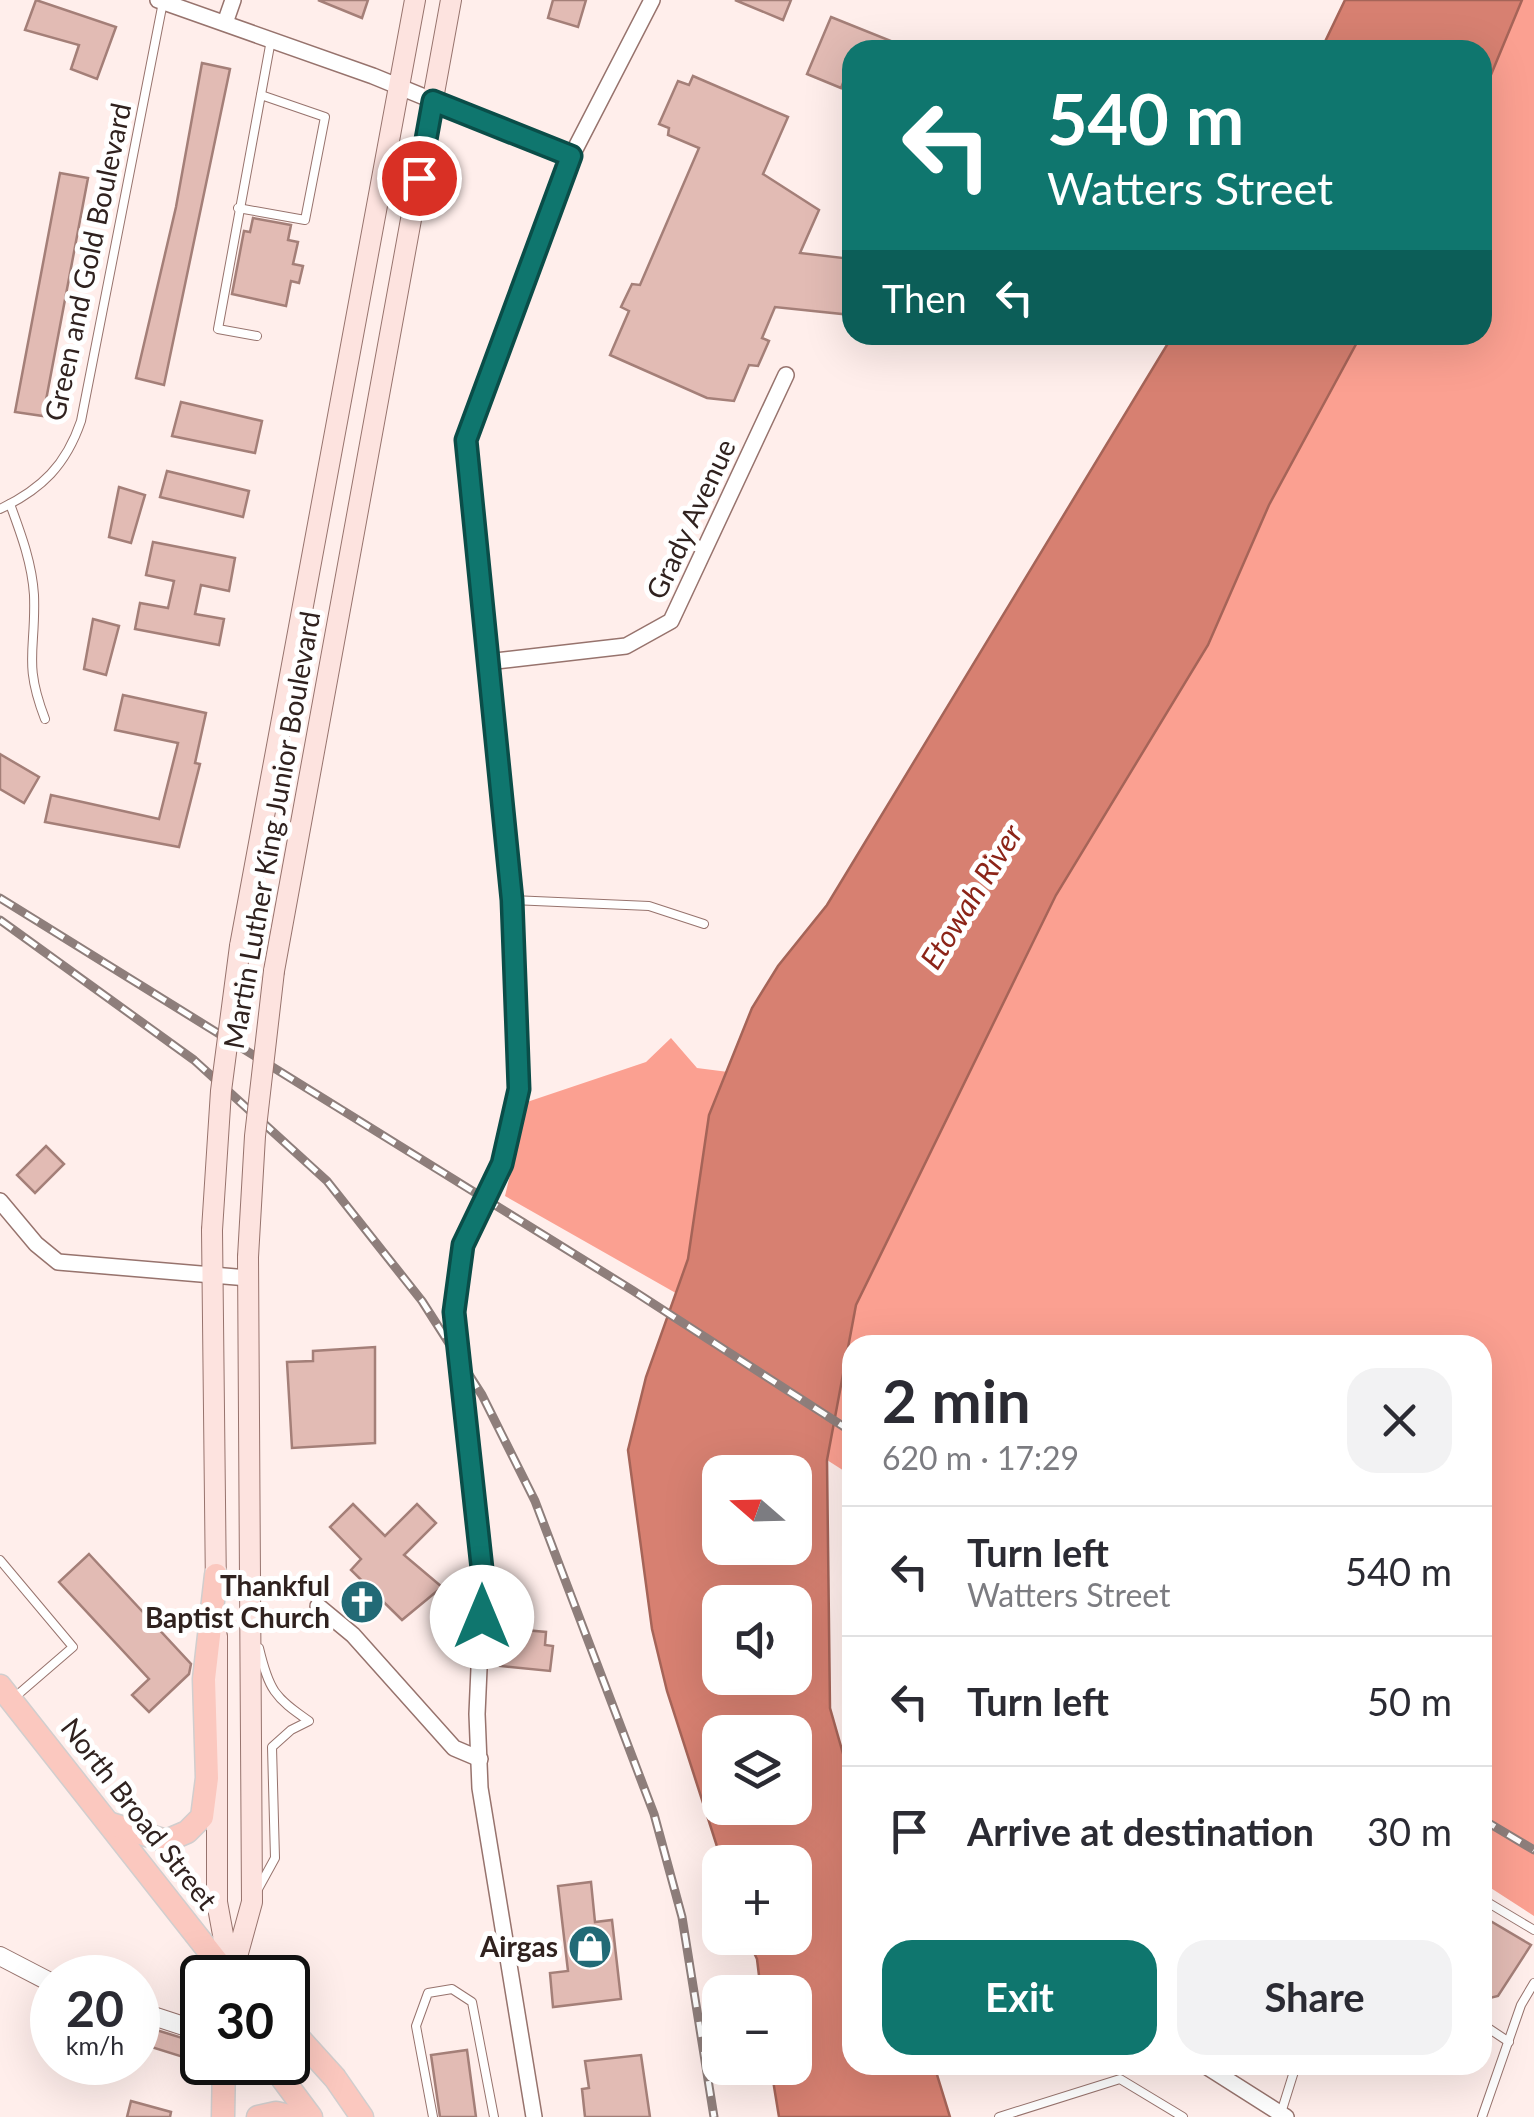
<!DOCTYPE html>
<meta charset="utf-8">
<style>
:root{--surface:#fff;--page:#f2f2f3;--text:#2b2b33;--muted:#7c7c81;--line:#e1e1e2;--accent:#0f766e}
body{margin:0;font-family:Lato,sans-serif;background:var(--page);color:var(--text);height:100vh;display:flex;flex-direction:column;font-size:38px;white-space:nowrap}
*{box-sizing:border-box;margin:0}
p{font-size:32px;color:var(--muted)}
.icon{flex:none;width:55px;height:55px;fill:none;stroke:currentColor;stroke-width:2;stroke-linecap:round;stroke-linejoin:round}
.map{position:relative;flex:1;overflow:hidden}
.side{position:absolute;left:842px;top:1335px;width:650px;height:740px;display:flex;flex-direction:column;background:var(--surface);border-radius:30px;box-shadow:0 10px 40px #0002}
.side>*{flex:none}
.hud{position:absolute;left:842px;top:40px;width:650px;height:305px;border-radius:30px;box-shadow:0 10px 40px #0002;background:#0f766e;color:#fff;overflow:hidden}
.needle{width:65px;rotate:290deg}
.controls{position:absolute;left:702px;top:1455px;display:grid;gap:20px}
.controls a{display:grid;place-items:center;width:110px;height:110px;border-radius:20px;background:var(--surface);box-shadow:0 10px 40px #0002;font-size:50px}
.speed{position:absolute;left:30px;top:1955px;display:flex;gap:20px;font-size:50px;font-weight:700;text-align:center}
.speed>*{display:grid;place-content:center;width:130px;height:130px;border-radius:50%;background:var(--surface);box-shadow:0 10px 40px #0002;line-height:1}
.speed small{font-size:25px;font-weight:400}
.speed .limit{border:5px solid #111;border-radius:15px;background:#fff;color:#111}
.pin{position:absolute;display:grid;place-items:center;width:85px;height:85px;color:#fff;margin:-42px;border:5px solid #fff;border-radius:50%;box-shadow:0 2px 10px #0007}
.me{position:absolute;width:110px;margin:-55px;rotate:0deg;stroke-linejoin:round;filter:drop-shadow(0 0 8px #0008)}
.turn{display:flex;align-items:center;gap:35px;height:210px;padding:0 40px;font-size:45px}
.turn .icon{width:130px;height:130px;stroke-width:2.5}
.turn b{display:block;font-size:70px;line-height:85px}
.then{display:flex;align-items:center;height:95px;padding:0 40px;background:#0003;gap:20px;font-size:38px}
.round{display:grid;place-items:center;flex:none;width:105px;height:105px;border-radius:30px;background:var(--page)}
.summary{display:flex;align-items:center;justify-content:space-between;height:170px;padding:0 40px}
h1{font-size:60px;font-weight:700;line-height:75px}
.cta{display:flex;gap:20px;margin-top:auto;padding:20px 40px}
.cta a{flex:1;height:115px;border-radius:30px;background:var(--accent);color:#fff;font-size:40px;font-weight:700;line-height:115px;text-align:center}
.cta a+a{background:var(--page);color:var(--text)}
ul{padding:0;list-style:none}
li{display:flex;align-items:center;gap:30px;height:130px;padding:0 40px;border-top:2px solid var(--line)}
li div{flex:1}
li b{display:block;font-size:38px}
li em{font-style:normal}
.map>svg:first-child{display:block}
.forest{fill:#fba091}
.water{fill:#d78071;stroke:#a56458;stroke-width:2.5;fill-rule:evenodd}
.building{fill:#e2bbb4;stroke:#a47f78;stroke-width:2.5}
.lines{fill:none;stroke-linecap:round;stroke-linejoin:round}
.service-casing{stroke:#97736d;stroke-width:10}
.minor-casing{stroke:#97736d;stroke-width:18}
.tertiary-casing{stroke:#97736d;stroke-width:20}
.secondary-casing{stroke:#97736d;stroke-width:22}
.primary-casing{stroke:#d1cece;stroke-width:25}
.service{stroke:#fff;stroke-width:8}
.minor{stroke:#fff;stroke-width:15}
.tertiary{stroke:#fff;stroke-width:18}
.secondary{stroke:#fde3df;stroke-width:20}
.primary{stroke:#fbc8bf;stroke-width:22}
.rail-casing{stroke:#8e7e7b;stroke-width:9}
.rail{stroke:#fff;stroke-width:5;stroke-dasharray:15;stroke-linecap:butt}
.secondary-bridge-casing{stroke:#97736d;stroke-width:22;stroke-linecap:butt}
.secondary-bridge{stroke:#fde3df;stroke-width:20}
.route-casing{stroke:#0a4d48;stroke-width:25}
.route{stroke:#0f766e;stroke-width:18}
.labels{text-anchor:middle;stroke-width:10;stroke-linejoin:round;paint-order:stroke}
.street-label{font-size:28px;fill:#30221f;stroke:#fff}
.poi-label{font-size:28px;font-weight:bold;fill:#30221f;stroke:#fff;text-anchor:end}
.water-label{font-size:30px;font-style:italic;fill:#8c2418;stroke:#fff}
</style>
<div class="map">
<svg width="1534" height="2117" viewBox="0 0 1534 2117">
<rect width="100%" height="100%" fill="#ffeeeb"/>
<g class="forest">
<path d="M1522,0H1534V1916L1483,1883L1482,1345H852V1476L827,1460L856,1304L1056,895L1208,645L1269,505L1360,335H1482L1483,95Z"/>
<path d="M671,1038L697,1068L736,1073L681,1296L505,1196L527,1102L646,1062Z"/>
</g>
<g class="water">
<path d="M1345,0H1522L1483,94L1482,50H1321Z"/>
<path d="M1173,335H1361L1269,505L1208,645L1056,895L856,1305L827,1460L830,1708L852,1785V2065H934L950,2117H779L771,2068H795V1992H761L757,1959L747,1938H795V1862H722L667,1691L652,1629L628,1450L646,1377L688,1259L709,1115L752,1008L778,966L827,905ZM720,1472H795V1548H720ZM720,1602H795V1678H720ZM720,1732H795V1808H720Z"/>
</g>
<g class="building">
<path d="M36,0L116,27L97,79L71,69L79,45L25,30Z"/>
<path d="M318,0H368L362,18Z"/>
<path d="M553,0H586L578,27L548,18Z"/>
<path d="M735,0H791L783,20Z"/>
<path d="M831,17L911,49V50H852V81L845,78L841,88L807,74Z"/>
<path d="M202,63L230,69L164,385L136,378L176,207Z"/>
<path d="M693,76L788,117L763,174L819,210L800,253L852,259V315L775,307L762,338L769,341L758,366L749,365L734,401L707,398L610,355L629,311L621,307L632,284L640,285L699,148L668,135L669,128L659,124L678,81L689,85Z"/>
<path d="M60,173L88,178L43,416L15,412Z"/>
<path d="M253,218L291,225L288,240L298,242L293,264L303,266L299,283L291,281L286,306L232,294L244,231L250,232Z"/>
<path d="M181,402L262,421L255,453L172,436Z"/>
<path d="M167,471L249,491L243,517L160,497Z"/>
<path d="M119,487L145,495L131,543L109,537Z"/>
<path d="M153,542L235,558L229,591L201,585L195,614L224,619L219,645L135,629L140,603L168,608L174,581L146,575Z"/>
<path d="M93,619L119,626L106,675L84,669Z"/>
<path d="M123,695L206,713L195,763L200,764L179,847L45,822L51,795L159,819L178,743L115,730Z"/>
<path d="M0,754L39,777L24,803L0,789Z"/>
<path d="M46,1146L64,1164L35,1193L17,1175Z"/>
<path d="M375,1347V1443L292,1448L287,1362L313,1361V1351Z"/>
<path d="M353,1504L385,1536L417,1504L436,1523L404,1555L442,1587L402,1620L351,1570L361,1559L330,1527Z"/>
<path d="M89,1554L191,1664L189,1674L149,1712L132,1695L149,1679L59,1582Z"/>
<path d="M504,1628L546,1632L545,1645L553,1646L550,1671L500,1666Z"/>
<path d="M591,1882L595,1922L612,1920L621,1999L553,2007L550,1973L568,1971L558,1886Z"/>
<path d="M1482,1916L1531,1945L1498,1996L1482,2000Z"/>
<path d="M153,2029L202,2044L199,2062L148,2046Z"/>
<path d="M467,2050L476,2117H440L431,2055Z"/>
<path d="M641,2055L650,2117H585L582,2089L589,2088L585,2061Z"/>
<path d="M131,2101L171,2112L170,2117H127Z"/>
</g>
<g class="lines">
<defs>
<g id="service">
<path d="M238,208L305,220L325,117L261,95"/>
<path d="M257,336L218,329L271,40"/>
<path d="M10,504C21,534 32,563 34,595C36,651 23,662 45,719"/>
<path d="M0,509C42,489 66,465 81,421L163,2"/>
<path d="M512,900L649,906L704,924"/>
<path d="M0,1560L73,1647L15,1697"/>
<path d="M852,1646V1665"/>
<path d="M258,1889L275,1858L272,1747L291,1730L309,1721C274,1697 269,1690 259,1648"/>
<path d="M1482,1899L1534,1930"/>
<path d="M1482,2024L1509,2042"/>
<path d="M1281,2113L1296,2065"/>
<path d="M433,2117L416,2026L428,1993L452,1989L472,2002L494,2117"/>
<path d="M999,2117L1120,2079L1183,2117"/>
<path d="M1482,2117L1521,2005L1534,1983"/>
</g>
<g id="minor">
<path d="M158,0L373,76L571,157"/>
<path d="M225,23L233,0"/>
<path d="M487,662L626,646L671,621L786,375"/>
<path d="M0,1201L36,1244L58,1262L248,1278"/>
<path d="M318,1606L353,1635L454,1748L480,1759"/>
<path d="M1204,2065L1286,2117"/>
<path d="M534,2117L480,1788L477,1714L483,1578L454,1312L463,1245L502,1164L519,1089L512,900L466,440L571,157L652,0"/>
</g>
<g id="tertiary">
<path d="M0,1956L52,1983"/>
<path d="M138,2011L202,2032"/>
</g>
<g id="secondary">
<path d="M240,946L415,0"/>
<path d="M274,971L451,0"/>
<path d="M212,1230L216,1592"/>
<path d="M217,1636V1902L231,1978"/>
<path d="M233,1971L252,1902L248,1257"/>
</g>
<g id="primary">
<path d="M0,1686L230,1978"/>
<path d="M111,1824L166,1841L187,1832L202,1817L207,1778L204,1679L216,1575"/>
<path d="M288,2026L335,2078L362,2117"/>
<path d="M270,2062L311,2117"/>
<path d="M223,2117L224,2062"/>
<path d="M258,2117L276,2113L294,2117"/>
</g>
</defs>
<use href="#service" class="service-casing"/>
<use href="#minor" class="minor-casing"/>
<use href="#tertiary" class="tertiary-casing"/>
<use href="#secondary" class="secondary-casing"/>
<use href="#primary" class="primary-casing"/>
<use href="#service" class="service"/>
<use href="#minor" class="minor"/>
<use href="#tertiary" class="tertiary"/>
<use href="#secondary" class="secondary"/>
<use href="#primary" class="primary"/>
<defs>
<g id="rail">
<path d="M0,898L632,1290L852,1432"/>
<path d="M0,920L194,1060L327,1181L422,1301L482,1395L535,1501L654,1814L682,1917L714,2117"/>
<path d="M1482,1819L1534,1850"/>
</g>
</defs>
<use href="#rail" class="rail-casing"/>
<use href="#rail" class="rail"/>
<defs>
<g id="secondary-bridge">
<path d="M212,1230L221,1091L240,946"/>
<path d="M248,1257L255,1136L274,971"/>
</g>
</defs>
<use href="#secondary-bridge" class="secondary-bridge-casing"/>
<use href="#secondary-bridge" class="secondary-bridge"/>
</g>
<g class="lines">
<defs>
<path id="route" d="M419,178L433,101L571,156L466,440L512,900L519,1089L502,1164L463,1245L454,1312L483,1578L482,1617"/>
</defs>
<use href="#route" class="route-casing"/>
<use href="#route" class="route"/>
</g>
<defs>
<symbol id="church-disc" viewBox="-11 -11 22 22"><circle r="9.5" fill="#226a76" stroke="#fff"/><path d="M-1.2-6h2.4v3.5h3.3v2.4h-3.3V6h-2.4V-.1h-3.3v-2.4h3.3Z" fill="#fff"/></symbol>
<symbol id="shop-disc" viewBox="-11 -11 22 22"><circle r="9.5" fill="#226a76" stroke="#fff"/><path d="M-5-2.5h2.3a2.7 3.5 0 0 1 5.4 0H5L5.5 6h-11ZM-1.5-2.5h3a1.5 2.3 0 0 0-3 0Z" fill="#fff"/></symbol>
</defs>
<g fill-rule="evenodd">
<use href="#church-disc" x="337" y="1577" width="50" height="50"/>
<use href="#shop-disc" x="565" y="1922" width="50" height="50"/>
</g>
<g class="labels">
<g class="street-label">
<text transform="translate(88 262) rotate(-78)" y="10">Green and Gold Boulevard</text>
<text transform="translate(691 519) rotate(-65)" y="10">Grady Avenue</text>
<text transform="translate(272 830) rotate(-80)" y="10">Martin Luther King Junior Boulevard</text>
<text transform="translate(139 1814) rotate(52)" y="10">North Broad Street</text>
</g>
<g class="poi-label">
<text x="330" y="1596">Thankful<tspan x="330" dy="32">Baptist Church</tspan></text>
<text x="558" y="1957">Airgas</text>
</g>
<g class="water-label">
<text transform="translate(972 897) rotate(-58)" y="10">Etowah River</text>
</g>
</g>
</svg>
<div class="controls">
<a><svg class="needle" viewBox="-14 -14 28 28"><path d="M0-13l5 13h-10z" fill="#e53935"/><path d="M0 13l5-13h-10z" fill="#7c7c81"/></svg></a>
<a><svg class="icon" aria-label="sound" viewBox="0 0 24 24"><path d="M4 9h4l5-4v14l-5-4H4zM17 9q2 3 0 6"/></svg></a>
<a><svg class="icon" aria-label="layers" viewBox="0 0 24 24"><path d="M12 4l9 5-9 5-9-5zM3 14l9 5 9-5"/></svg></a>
<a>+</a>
<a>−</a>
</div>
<div class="speed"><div>20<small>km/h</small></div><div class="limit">30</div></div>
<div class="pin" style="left:419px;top:178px;background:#d93025"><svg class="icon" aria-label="arrive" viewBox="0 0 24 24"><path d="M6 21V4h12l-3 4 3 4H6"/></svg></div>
<svg class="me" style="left:482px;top:1617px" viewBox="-20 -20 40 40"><circle r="19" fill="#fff"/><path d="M0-13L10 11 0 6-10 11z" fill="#0f766e"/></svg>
<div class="hud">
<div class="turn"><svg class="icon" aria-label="left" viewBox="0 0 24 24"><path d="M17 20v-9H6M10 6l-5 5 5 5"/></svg><div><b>540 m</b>Watters Street</div></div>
<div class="then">Then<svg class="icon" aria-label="left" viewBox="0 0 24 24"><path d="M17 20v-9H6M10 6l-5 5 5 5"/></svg></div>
</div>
<section class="side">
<div class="summary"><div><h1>2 min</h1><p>620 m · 17:29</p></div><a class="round"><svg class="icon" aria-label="close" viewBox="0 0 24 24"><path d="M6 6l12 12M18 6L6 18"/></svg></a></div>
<ul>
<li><svg class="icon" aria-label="left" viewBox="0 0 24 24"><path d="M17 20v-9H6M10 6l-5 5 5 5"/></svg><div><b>Turn left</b><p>Watters Street</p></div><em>540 m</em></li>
<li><svg class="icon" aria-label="left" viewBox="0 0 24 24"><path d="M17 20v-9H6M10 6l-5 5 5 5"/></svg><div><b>Turn left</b></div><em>50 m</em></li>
<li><svg class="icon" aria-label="arrive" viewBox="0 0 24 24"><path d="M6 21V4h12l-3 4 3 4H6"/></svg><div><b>Arrive at destination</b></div><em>30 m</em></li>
</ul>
<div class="cta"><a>Exit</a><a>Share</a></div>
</section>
</div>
